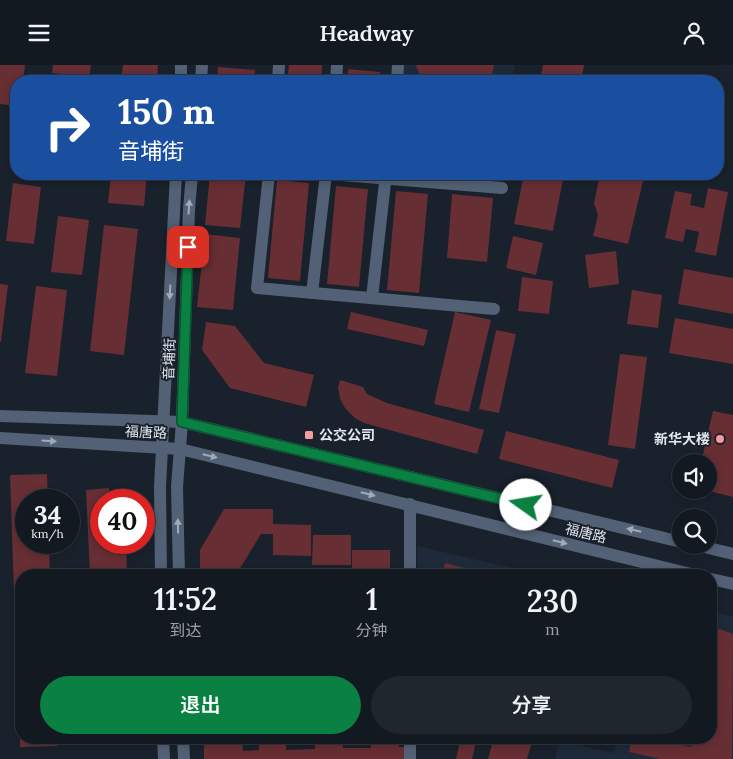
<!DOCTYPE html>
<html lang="zh">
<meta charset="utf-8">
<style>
:root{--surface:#131921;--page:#20262e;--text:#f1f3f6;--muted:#9da0a5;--line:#32383f;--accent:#0b8043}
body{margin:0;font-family:Lora,"Noto Sans SC",serif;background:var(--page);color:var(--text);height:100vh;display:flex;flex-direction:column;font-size:19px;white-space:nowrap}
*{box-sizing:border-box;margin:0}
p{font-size:16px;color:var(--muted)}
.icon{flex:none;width:28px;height:28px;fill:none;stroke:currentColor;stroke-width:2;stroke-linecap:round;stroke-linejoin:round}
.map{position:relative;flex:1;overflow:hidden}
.side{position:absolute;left:15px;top:504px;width:702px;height:175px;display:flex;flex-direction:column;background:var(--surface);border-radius:20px;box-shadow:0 2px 8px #0003,0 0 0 1px var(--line)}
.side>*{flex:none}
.banner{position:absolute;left:10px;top:10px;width:714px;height:105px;border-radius:20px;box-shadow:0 2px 8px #0003,0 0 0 1px var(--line);background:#1a4fa0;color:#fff;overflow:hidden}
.buttons{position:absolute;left:672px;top:389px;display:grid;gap:10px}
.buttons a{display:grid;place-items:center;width:45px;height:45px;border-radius:50%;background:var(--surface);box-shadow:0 2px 8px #0003,0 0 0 1px var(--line);font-size:25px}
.speed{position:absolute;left:15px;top:424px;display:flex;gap:10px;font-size:25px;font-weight:700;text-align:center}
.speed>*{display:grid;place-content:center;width:65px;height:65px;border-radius:50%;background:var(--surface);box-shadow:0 2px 8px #0003,0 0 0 1px var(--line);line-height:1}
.speed small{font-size:12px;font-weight:400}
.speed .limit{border:8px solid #d22;background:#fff;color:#111}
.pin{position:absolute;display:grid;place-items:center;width:42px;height:42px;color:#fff;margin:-21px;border-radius:10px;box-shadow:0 2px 8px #0006}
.me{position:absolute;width:55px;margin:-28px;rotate:283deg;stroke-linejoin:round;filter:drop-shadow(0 0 4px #0008)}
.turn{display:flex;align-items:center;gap:18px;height:105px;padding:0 25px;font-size:22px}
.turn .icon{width:65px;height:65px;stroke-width:2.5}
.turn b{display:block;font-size:35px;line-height:42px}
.eta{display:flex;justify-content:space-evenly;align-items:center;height:85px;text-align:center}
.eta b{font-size:30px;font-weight:600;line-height:35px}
.button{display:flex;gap:10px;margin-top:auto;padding:10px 25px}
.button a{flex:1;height:58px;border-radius:30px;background:var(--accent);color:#fff;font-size:20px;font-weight:600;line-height:58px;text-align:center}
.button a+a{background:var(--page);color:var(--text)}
header{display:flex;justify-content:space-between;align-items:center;height:65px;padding:0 25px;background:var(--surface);font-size:22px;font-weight:600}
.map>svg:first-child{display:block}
.built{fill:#1e2a3a}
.building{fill:#672e33}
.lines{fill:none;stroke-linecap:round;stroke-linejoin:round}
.minor{stroke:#526175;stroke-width:12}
.oneway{fill:#a1aab8}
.route-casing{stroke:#07532c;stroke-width:12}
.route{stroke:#0b8043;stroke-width:9}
.poi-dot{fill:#f49b9f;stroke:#19212c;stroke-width:2}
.labels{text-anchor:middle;stroke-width:4;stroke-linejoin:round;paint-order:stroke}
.street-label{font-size:14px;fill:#e1e6ee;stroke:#19212c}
.poi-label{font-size:14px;font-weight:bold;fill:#e1e6ee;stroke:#19212c;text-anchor:start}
</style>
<header><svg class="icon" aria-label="menu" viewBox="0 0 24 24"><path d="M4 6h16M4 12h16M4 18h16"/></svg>Headway<svg class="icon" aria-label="person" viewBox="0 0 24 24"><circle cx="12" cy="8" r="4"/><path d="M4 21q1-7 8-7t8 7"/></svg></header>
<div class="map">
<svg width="733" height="694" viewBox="0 0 733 694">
<rect width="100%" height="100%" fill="#19212c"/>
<g class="built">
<path d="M404,0H515L512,16H402Z"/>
<path d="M398,109H490L488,117Z"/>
<path d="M417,481L542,510H418Z"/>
<path d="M711,547L733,551V694H555L559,676L614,688L618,673L711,672Z"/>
</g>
<g class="building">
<path d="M0,0H25L23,16H16V41L0,39Z"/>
<path d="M53,0H91L89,12L52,8Z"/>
<path d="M123,0H158L157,16H121Z"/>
<path d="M289,0H322L321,16H287Z"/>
<path d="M416,0H494L491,16H458V14L444,11L443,16H429L419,8Z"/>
<path d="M543,0H584L581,16H540Z"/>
<path d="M218,2L255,5L254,16H217Z"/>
<path d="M348,4L380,7L379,16H347Z"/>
<path d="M111,109H147L144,141L108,138Z"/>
<path d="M210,109H246L240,163L205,160Z"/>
<path d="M524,109H564L553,166L514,159Z"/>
<path d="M600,109H630L629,112L643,116L628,179L593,171L598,150L594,138Z"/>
<path d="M277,115L309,118L300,216L268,213Z"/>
<path d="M13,118L41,122L34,179L6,176Z"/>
<path d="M336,121L368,124L359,222L327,219Z"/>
<path d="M708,123L728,127L716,191L695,187L699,167L686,164L683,177L665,173L675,126L692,129L690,140L704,143Z"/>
<path d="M396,126L428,129L419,228L387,225Z"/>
<path d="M452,129L493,133L487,197L447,193Z"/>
<path d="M58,151L89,155L82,210L51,207Z"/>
<path d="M104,160L138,164L124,290L90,286Z"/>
<path d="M205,169L240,173L233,245L197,242Z"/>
<path d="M513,171L543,178L536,210L506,203Z"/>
<path d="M616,186L619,219L589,223L585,190Z"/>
<path d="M684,204L733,213V249L678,239Z"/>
<path d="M522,212L553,216L549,249L518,246Z"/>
<path d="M0,219L8,220L1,277H0Z"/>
<path d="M36,221L67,225L57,311L25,308Z"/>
<path d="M632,225L662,230L658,263L627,259Z"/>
<path d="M351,247L428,265L424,281L347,264Z"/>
<path d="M455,247L491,255L469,347L434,339Z"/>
<path d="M675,253L733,264V299L669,288Z"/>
<path d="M206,257L235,261L264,298L314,310L306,342L230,323L202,285Z"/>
<path d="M496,265L516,269L499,348L479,344Z"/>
<path d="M620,289L647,292L635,384L608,380Z"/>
<path d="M340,315L363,322L367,329L387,338L484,365L477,389L364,358L355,353L345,343L340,333L338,322Z"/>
<path d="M713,346L733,350V432L709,426V398H701Z"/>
<path d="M506,366L619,395L612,423L499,394Z"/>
<path d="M47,409L48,435H26V478H49L50,510H21V527H14L10,410Z"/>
<path d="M109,423L110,435H101V478H126L127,510H90L86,425Z"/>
<path d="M224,444H273V459L311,460V491L273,490V469H261L239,505V510H200V485Z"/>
<path d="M313,470H351V500H312Z"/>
<rect x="352" y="485" width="38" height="25"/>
<path d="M445,498L488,509L487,510H442Z"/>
<path d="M711,561L733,569L732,694H660L629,687L632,672H647L691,682L693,672H711Z"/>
<path d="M15,570H21V671H20Z"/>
<path d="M20,672H57V681L20,682Z"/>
<path d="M204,672H242L243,686L259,685V672H286V685L315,684V672H342L343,683H371V672H398L399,682H404V694H204Z"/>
<path d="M461,672H477L472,694H456Z"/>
<path d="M494,672H517L532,677L527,694H488Z"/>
</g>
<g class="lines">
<g class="minor">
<path d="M181,16V0"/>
<path d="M201,16L202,0"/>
<path d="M278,16L279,0"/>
<path d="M336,16L337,0"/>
<path d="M397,16L398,0"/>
<path d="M269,109L257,223L494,244"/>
<path d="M330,109L502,123"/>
<path d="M312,228L326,109"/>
<path d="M372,233L386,109"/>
<path d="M0,351L182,357L681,477"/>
<path d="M0,373L180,384L695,510"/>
<path d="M410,439V510"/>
<path d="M696,480L733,489"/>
<path d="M161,510L160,422L176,109"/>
<path d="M179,510L177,422L182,357L189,144L192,109"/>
<path d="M711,514L733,519"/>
<path d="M163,672L164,694"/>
<path d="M183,672L184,694"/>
<path d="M410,672V694"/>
</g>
</g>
<defs><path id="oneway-solid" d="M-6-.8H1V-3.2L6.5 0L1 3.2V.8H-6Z" transform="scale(1.25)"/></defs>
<g class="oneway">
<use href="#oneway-solid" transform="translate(189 142) rotate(-86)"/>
<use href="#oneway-solid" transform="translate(170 227) rotate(93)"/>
<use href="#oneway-solid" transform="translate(49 376) rotate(3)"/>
<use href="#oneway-solid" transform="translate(210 391) rotate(13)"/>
<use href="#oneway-solid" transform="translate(368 429) rotate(14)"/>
<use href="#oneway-solid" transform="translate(178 461) rotate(-91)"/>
<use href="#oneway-solid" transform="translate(634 465) rotate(-167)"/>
<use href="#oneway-solid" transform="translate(560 477) rotate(14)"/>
</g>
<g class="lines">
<defs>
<path id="route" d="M188,182L182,357L526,440"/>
</defs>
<use href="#route" class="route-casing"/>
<use href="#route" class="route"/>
</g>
<g class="poi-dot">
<rect x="304" y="365" width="10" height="10" rx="2.5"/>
<circle cx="720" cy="374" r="5"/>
</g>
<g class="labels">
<g class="street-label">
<text transform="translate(169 294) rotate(-88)" y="5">音埔街</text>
<text transform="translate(146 367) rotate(3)" y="5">福唐路</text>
<text transform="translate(586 468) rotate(14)" y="5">福唐路</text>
</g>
<g class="poi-label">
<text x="319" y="375">公交公司</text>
<text x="710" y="379" text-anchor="end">新华大楼</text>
</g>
</g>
</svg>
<div class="buttons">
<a><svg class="icon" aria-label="sound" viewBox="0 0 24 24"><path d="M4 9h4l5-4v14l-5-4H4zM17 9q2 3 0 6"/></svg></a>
<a><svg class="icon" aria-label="search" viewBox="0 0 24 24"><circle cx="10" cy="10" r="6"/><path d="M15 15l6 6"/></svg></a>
</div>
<div class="speed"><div>34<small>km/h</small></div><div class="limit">40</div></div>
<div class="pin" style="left:188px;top:182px;background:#d93025"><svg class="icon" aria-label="arrive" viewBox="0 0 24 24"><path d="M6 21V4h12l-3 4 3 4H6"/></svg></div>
<svg class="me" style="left:526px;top:440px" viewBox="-20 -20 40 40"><circle r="19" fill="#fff"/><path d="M0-13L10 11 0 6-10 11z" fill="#0b8043"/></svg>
<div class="banner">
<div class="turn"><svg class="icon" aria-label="right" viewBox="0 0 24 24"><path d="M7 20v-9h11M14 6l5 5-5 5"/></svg><div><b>150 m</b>音埔街</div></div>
</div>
<section class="side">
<div class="eta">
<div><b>11:52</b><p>到达</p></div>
<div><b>1</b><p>分钟</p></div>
<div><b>230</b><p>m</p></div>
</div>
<div class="button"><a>退出</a><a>分享</a></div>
</section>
</div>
